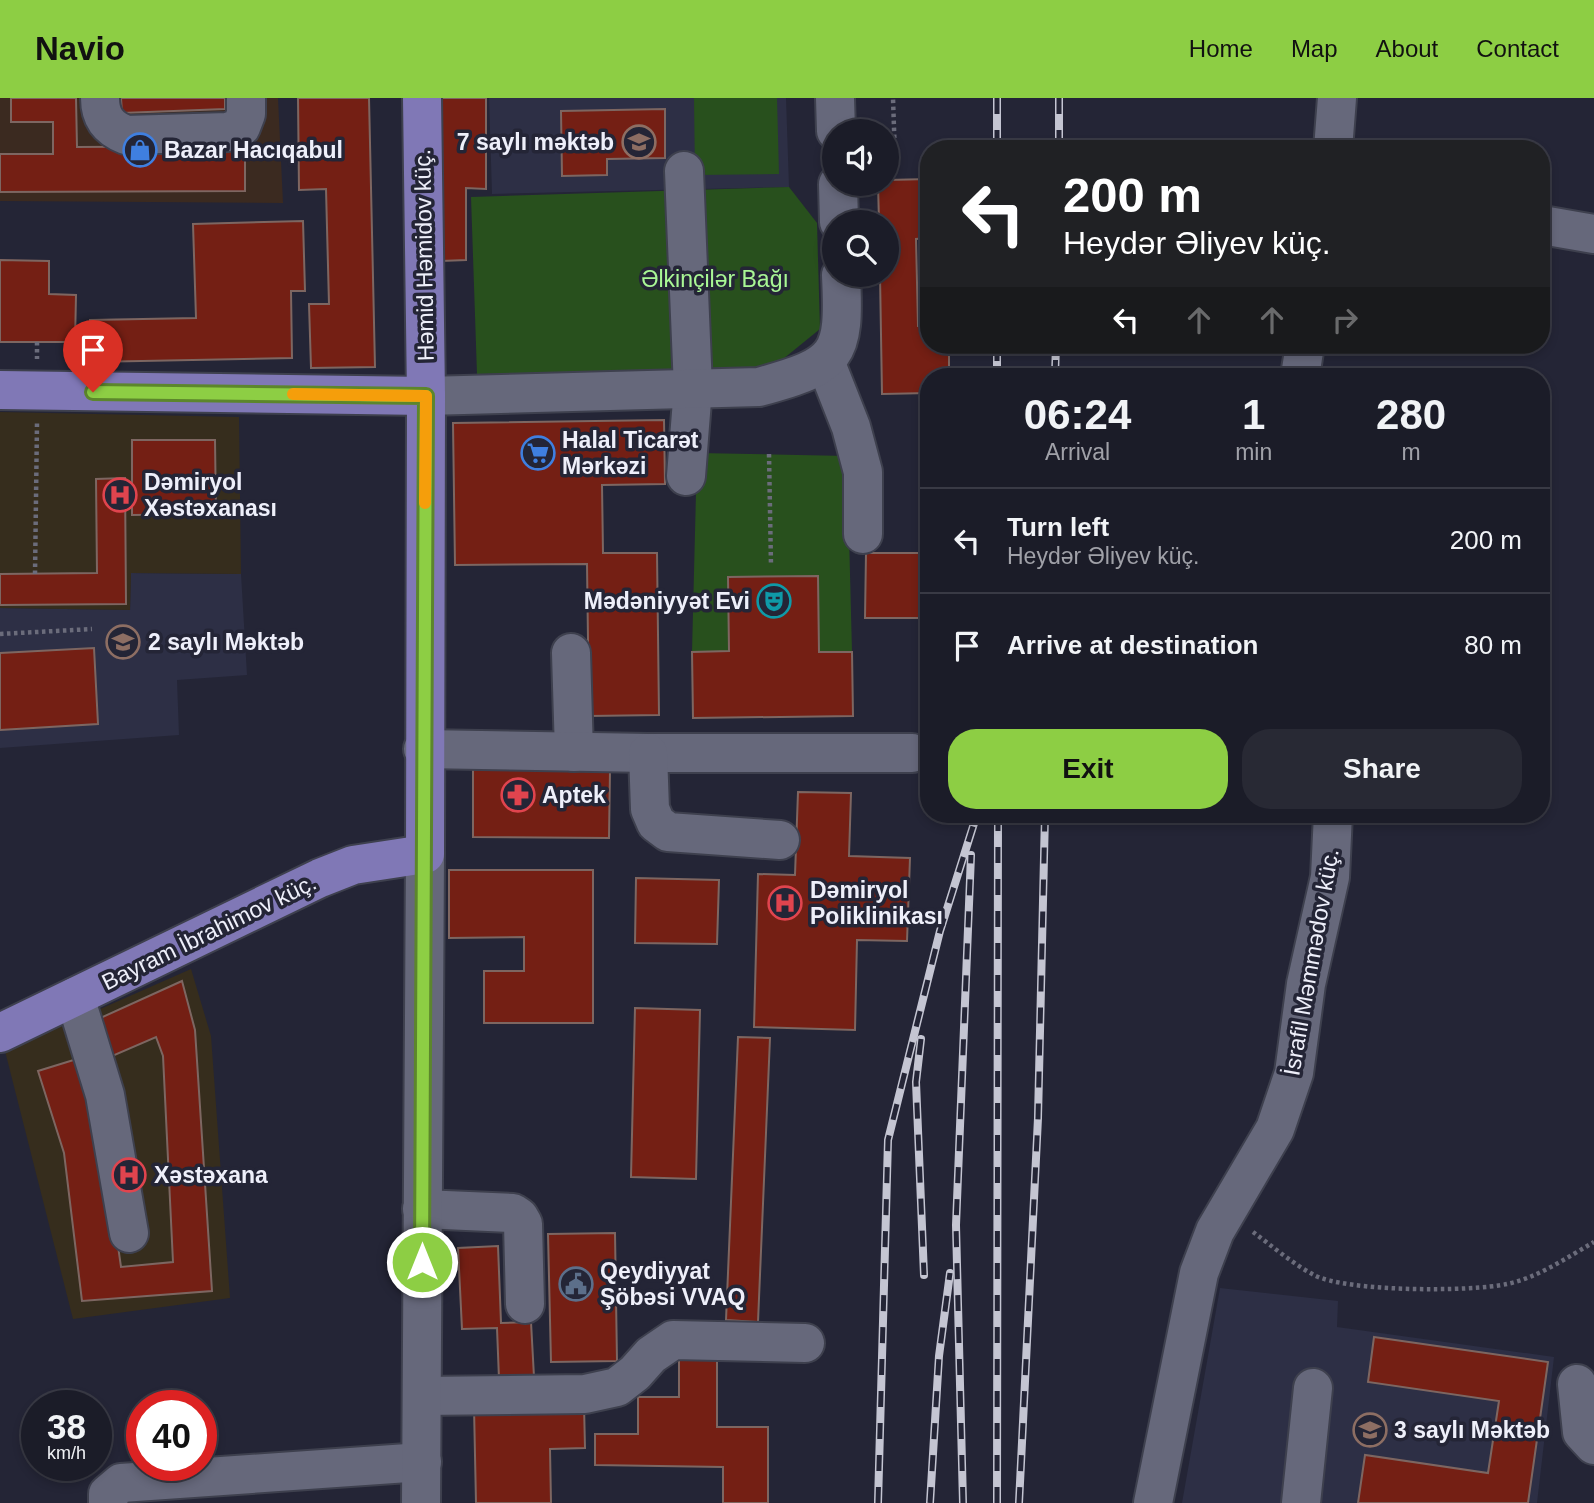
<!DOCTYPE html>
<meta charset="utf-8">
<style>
:root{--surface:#1b1c28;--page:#282934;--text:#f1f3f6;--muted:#a0a1a8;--line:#393a45;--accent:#8dce44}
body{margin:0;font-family:Arial,sans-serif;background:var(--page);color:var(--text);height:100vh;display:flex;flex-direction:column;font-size:26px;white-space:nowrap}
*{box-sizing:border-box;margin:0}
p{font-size:23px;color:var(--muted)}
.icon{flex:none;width:38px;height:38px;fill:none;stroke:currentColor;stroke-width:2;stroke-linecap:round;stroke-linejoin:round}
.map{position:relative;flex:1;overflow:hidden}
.drawer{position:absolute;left:920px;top:270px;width:630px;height:455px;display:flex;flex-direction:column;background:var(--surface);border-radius:28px;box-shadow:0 4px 10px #0003,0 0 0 2px var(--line)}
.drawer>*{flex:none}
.guide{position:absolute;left:920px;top:42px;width:630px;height:214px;border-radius:28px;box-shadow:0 4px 10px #0003,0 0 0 2px var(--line);background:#202124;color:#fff;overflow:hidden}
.buttons{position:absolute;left:822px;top:21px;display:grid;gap:14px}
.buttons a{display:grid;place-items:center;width:77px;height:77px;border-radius:50%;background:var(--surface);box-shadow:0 4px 10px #0003,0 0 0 2px var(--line);font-size:35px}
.speed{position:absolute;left:21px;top:1292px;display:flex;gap:14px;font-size:35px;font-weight:700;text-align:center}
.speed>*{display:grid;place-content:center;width:91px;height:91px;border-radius:50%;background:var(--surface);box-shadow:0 4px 10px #0003,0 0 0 2px var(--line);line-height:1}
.speed small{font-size:18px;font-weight:400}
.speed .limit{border:10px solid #d22;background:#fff;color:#111}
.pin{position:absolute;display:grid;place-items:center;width:60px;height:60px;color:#fff;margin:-72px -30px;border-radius:50% 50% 50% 0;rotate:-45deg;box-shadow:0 0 7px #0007}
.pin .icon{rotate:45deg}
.me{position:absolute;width:77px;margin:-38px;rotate:0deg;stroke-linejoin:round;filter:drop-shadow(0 0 5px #0008)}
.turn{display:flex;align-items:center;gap:24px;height:147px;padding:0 28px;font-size:32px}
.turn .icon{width:91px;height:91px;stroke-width:2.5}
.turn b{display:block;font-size:49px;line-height:60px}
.lanes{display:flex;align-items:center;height:66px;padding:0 28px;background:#0003;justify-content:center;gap:35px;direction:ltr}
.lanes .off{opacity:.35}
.eta{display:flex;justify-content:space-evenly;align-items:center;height:119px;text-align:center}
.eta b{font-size:42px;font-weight:600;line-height:49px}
.button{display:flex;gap:14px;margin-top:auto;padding:14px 28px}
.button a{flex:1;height:80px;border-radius:28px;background:var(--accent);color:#111;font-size:28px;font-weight:600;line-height:80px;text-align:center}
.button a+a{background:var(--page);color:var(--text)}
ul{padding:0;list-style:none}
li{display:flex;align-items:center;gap:21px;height:105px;padding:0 28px;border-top:2px solid var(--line)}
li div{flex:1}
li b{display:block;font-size:26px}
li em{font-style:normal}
header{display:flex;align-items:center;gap:42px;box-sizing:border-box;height:98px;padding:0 35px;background:var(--accent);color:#111}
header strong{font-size:33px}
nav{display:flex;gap:38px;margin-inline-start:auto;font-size:24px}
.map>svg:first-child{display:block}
.commercial{fill:#3b2a20}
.built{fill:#2d2f45}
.medical{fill:#362d1d}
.green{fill:#28501d}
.building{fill:#741f14;stroke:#7d6661;stroke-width:2}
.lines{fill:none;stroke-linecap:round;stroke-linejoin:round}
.minor-casing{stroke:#3e404e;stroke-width:42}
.major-casing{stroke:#3e404e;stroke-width:42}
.path{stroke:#6b6c7b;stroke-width:4.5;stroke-dasharray:3.5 3.5;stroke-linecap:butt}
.minor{stroke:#66687b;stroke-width:38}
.major{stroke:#8078b6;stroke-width:38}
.rail-casing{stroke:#c4c5d2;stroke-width:8}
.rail{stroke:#242536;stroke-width:5;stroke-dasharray:16;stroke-linecap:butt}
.route-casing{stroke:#5c862c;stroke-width:18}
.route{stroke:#8dce44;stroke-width:12}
.slow{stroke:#f59e0b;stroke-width:12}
.labels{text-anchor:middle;stroke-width:7;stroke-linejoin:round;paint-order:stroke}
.poi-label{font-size:23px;font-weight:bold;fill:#eeeffa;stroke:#242536;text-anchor:start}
.street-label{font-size:23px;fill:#eeeffa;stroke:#242536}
.park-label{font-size:23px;fill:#a9f795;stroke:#242536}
</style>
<header>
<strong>Navio</strong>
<nav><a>Home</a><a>Map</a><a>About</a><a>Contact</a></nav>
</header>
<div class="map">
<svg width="1594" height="1405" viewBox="0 0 1594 1405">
<rect width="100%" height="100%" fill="#242536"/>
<path class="commercial" d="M0,0H278L283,105L0,103Z"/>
<g class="built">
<path d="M489,0H786L789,89L492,96Z"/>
<path d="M131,475L241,476L247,577L177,582L179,637L0,650V510L130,512Z"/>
<path d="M1220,1190L1338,1203L1337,1229L1554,1259L1537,1405H1182Z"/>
</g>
<g class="medical">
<path d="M0,314L239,319L241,476L131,475L130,512L0,510Z"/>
<path d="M191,871L211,938L230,1200L73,1221L5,953Z"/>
</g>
<g class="green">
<path d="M694,0H777L779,76L695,77Z"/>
<path d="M789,89L817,125L820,231L772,270L477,276L471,99Z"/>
<path d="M697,355L847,358L852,554H819L817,478L728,479L729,553L692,554Z"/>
</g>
<g class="building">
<path d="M11,0H76L77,49L245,48V93L0,94V56H53V24H11Z"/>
<path d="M121,0H225V11L122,15Z"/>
<path d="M298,0H369L375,269L311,270L309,206H329L326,91L299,92Z"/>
<path d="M440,0H486V91L466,90V162L441,163Z"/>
<path d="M665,11V60L607,61V77L562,78L561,13Z"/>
<path d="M929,81V140L916,141L918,228L929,227V247H949V278H929V295L882,296L880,177H887V124H879L878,86H887V82Z"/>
<path d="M303,123L305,193H291L292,260L91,264L90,222L196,220L193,126Z"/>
<path d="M0,162L49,163V196L76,197L75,244H0Z"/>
<path d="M664,322L665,386L602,387L603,455H657L659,617L589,618L587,466L455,467L453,325Z"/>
<path d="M132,342H215L216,416L132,417Z"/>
<path d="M125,380L126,506L0,507V476L97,475L96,381Z"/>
<path d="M866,455H929V520H865Z"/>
<path d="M818,478L819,554H852L853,618L693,620L692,554L729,553L728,479Z"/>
<path d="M94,550L98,626L0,632V555Z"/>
<path d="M473,671L610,672L609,740L473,739Z"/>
<path d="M798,694L851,695L849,758L910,760L907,843L857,842L855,932L754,929L758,776L795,777Z"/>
<path d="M449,772H593V925H484V873H524V839L449,840Z"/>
<path d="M636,780L719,782L717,846L635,845Z"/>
<path d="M182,883L195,932L212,1193L82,1203L64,1055L38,973L80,960L103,1043L121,1169L173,1164L163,958L156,939L110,959L96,922Z"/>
<path d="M635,910L700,912L696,1081L631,1079Z"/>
<path d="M738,939L770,940L758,1224L726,1222Z"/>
<path d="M615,1135L617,1263L551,1264L548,1136Z"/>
<path d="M498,1148L501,1225L531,1224L534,1279L499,1281L497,1230L462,1231L458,1150Z"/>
<path d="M1374,1239L1548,1264L1528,1405H1358L1365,1357L1488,1375L1499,1303L1368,1284Z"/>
<path d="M679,1260H717V1329H768V1405H723V1369L595,1367V1336H638V1299H679Z"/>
<path d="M584,1307L585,1350L550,1351L551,1405H476L474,1309Z"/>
</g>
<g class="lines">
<defs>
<g id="minor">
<path d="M100,0C100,19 108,30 126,37L228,34L241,29L246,16V0"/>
<path d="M835,0L836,33"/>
<path d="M1333,51L1337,0"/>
<path d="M684,73L693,290L686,378"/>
<path d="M838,86L839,124"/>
<path d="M1542,127L1594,136"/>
<path d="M825,263L851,329L863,374V436"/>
<path d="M1300,278L1305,247"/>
<path d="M426,298L759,289C839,267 845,259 841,177"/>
<path d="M571,555L574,654"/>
<path d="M423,651L648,655H912"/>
<path d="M648,655L650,711L656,725L668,734L780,742"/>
<path d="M75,899L105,997L129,1135"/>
<path d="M422,1111L513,1115L519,1119L523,1126L525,1206"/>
<path d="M1577,1286L1582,1334L1594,1347"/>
<path d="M422,1298L585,1296L617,1289L635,1275L651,1257L673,1242L805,1245"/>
<path d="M108,1405V1396L121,1385L422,1364"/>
<path d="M421,1405L425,756"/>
<path d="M1153,1405L1199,1175L1215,1133L1275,1031L1294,975L1306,886L1330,779L1333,716"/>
<path d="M1301,1405L1313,1290"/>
</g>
<g id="major">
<path d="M0,292L426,298"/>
<path d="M0,935L320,780L353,767L425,756L426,298L422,0"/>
</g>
</defs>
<use href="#minor" class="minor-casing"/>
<use href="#major" class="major-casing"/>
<g class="path">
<path d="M887,61L895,60L893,0"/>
<path d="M37,244V261"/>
<path d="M769,356L771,468"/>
<path d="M35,476L37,325"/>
<path d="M0,536L92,531"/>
<path d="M1253,1134C1272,1148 1293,1166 1314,1177C1346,1194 1470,1194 1507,1186C1537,1180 1568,1159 1594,1144"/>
</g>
<use href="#minor" class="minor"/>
<use href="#major" class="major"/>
<defs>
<g id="rail">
<path d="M997,0V51"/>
<path d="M1059,0V51"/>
<path d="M997,247V278"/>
<path d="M1055,278L1056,247"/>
<path d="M921,941L916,984L924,1177"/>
<path d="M878,1405L888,1042L940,833L977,716"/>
<path d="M930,1405L939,1258L950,1175"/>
<path d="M963,1405L956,1127L971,757"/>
<path d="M997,1405L998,716"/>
<path d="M1019,1405L1038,1020L1045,716"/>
</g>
</defs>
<use href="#rail" class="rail-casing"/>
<use href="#rail" class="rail"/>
</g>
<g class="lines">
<defs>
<path id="route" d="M93,294L426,298L422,1164"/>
</defs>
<use href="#route" class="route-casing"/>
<use href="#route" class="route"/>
<path class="slow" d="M293,296L426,298L425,405"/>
</g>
<defs>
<symbol id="school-ring" viewBox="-11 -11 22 22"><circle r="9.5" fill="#242536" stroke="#8d6e63" stroke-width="1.5"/><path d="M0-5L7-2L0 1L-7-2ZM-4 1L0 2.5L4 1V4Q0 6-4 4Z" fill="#8d6e63"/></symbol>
<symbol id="shop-ring" viewBox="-11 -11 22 22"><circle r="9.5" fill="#242536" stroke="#3f7fe0" stroke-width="1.5"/><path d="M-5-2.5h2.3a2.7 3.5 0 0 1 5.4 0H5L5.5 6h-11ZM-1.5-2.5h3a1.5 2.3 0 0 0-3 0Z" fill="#3f7fe0"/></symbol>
<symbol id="supermarket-ring" viewBox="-11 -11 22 22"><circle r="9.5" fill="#242536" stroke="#3f7fe0" stroke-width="1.5"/><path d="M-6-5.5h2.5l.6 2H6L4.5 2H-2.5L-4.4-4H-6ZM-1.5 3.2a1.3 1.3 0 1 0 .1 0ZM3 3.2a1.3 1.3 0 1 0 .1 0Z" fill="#3f7fe0"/></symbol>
<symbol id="hospital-ring" viewBox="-11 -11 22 22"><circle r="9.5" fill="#242536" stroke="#e0444e" stroke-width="1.5"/><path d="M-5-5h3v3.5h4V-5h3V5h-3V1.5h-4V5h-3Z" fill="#e0444e"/></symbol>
<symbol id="theatre-ring" viewBox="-11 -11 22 22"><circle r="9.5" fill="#242536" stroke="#0f9aa8" stroke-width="1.5"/><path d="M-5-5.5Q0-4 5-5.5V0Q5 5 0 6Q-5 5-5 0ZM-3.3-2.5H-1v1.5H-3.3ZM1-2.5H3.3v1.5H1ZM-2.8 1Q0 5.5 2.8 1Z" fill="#0f9aa8"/></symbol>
<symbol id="pharmacy-ring" viewBox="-11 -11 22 22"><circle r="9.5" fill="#242536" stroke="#e0444e" stroke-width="1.5"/><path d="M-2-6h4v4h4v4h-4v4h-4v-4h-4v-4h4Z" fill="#e0444e"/></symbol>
<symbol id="civic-ring" viewBox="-11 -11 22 22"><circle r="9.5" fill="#242536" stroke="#5c6f8a" stroke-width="1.5"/><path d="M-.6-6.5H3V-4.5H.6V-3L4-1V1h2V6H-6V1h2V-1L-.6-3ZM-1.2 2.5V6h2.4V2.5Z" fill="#5c6f8a"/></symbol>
</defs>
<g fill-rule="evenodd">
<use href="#school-ring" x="620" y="25" width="38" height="38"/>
<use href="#shop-ring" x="121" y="33" width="38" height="38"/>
<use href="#supermarket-ring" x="519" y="336" width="38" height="38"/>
<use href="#hospital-ring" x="101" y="378" width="38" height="38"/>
<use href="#theatre-ring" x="755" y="484" width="38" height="38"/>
<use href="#school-ring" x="104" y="525" width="38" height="38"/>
<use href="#pharmacy-ring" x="499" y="678" width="38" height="38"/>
<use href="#hospital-ring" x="766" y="786" width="38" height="38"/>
<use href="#hospital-ring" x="110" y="1058" width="38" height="38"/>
<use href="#civic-ring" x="557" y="1167" width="38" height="38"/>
<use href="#school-ring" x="1351" y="1313" width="38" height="38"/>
</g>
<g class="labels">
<g class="poi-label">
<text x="614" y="52" text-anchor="end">7 saylı məktəb</text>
<text x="164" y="60">Bazar Hacıqabul</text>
<text x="562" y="350">Halal Ticarət<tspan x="562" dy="26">Mərkəzi</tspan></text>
<text x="144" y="392">Dəmiryol<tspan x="144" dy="26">Xəstəxanası</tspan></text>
<text x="750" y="511" text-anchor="end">Mədəniyyət Evi</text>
<text x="148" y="552">2 saylı Məktəb</text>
<text x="542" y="705">Aptek</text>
<text x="810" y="800">Dəmiryol<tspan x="810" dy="26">Poliklinikası</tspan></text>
<text x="154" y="1085">Xəstəxana</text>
<text x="600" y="1181">Qeydiyyat<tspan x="600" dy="26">Şöbəsi VVAQ</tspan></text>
<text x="1394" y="1340">3 saylı Məktəb</text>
</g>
<g class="street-label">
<text transform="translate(424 157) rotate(-91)" y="8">Həmid Həmidov küç.</text>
<text transform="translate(209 834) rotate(-26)" y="8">Bayram İbrahimov küç.</text>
<text transform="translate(1311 864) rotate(-80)" y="8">İsrafil Məmmədov küç.</text>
</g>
<g class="park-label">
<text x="715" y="189">Əlkinçilər Bağı</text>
</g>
</g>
</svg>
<div class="buttons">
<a><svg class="icon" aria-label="sound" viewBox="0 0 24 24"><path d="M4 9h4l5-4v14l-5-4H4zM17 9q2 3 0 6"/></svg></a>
<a><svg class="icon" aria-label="search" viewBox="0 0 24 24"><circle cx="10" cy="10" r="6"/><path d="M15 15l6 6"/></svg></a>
</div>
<div class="speed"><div>38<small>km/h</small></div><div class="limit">40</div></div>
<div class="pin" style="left:93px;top:294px;background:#d93025"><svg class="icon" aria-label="arrive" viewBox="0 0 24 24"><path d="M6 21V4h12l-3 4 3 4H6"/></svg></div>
<svg class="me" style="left:422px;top:1164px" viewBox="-20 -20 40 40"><circle r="17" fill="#8dce44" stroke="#fff" stroke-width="3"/><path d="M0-11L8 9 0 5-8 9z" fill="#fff"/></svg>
<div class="guide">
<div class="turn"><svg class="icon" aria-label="left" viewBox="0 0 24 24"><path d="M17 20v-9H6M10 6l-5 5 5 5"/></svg><div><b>200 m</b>Heydər Əliyev küç.</div></div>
<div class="lanes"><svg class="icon" aria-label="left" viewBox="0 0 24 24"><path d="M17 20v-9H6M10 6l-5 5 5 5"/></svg><svg class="icon off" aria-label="ahead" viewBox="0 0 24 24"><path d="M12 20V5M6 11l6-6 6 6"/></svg><svg class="icon off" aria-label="ahead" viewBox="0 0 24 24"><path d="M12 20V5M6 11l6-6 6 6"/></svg><svg class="icon off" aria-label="right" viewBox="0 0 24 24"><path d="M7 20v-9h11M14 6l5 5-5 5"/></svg></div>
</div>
<section class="drawer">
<div class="eta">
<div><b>06:24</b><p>Arrival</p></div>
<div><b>1</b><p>min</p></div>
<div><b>280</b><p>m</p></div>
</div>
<ul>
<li><svg class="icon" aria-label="left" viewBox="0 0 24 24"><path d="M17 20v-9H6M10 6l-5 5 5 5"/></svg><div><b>Turn left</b><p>Heydər Əliyev küç.</p></div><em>200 m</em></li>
<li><svg class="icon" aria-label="arrive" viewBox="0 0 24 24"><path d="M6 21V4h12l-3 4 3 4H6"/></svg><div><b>Arrive at destination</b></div><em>80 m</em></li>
</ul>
<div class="button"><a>Exit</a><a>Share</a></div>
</section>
</div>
